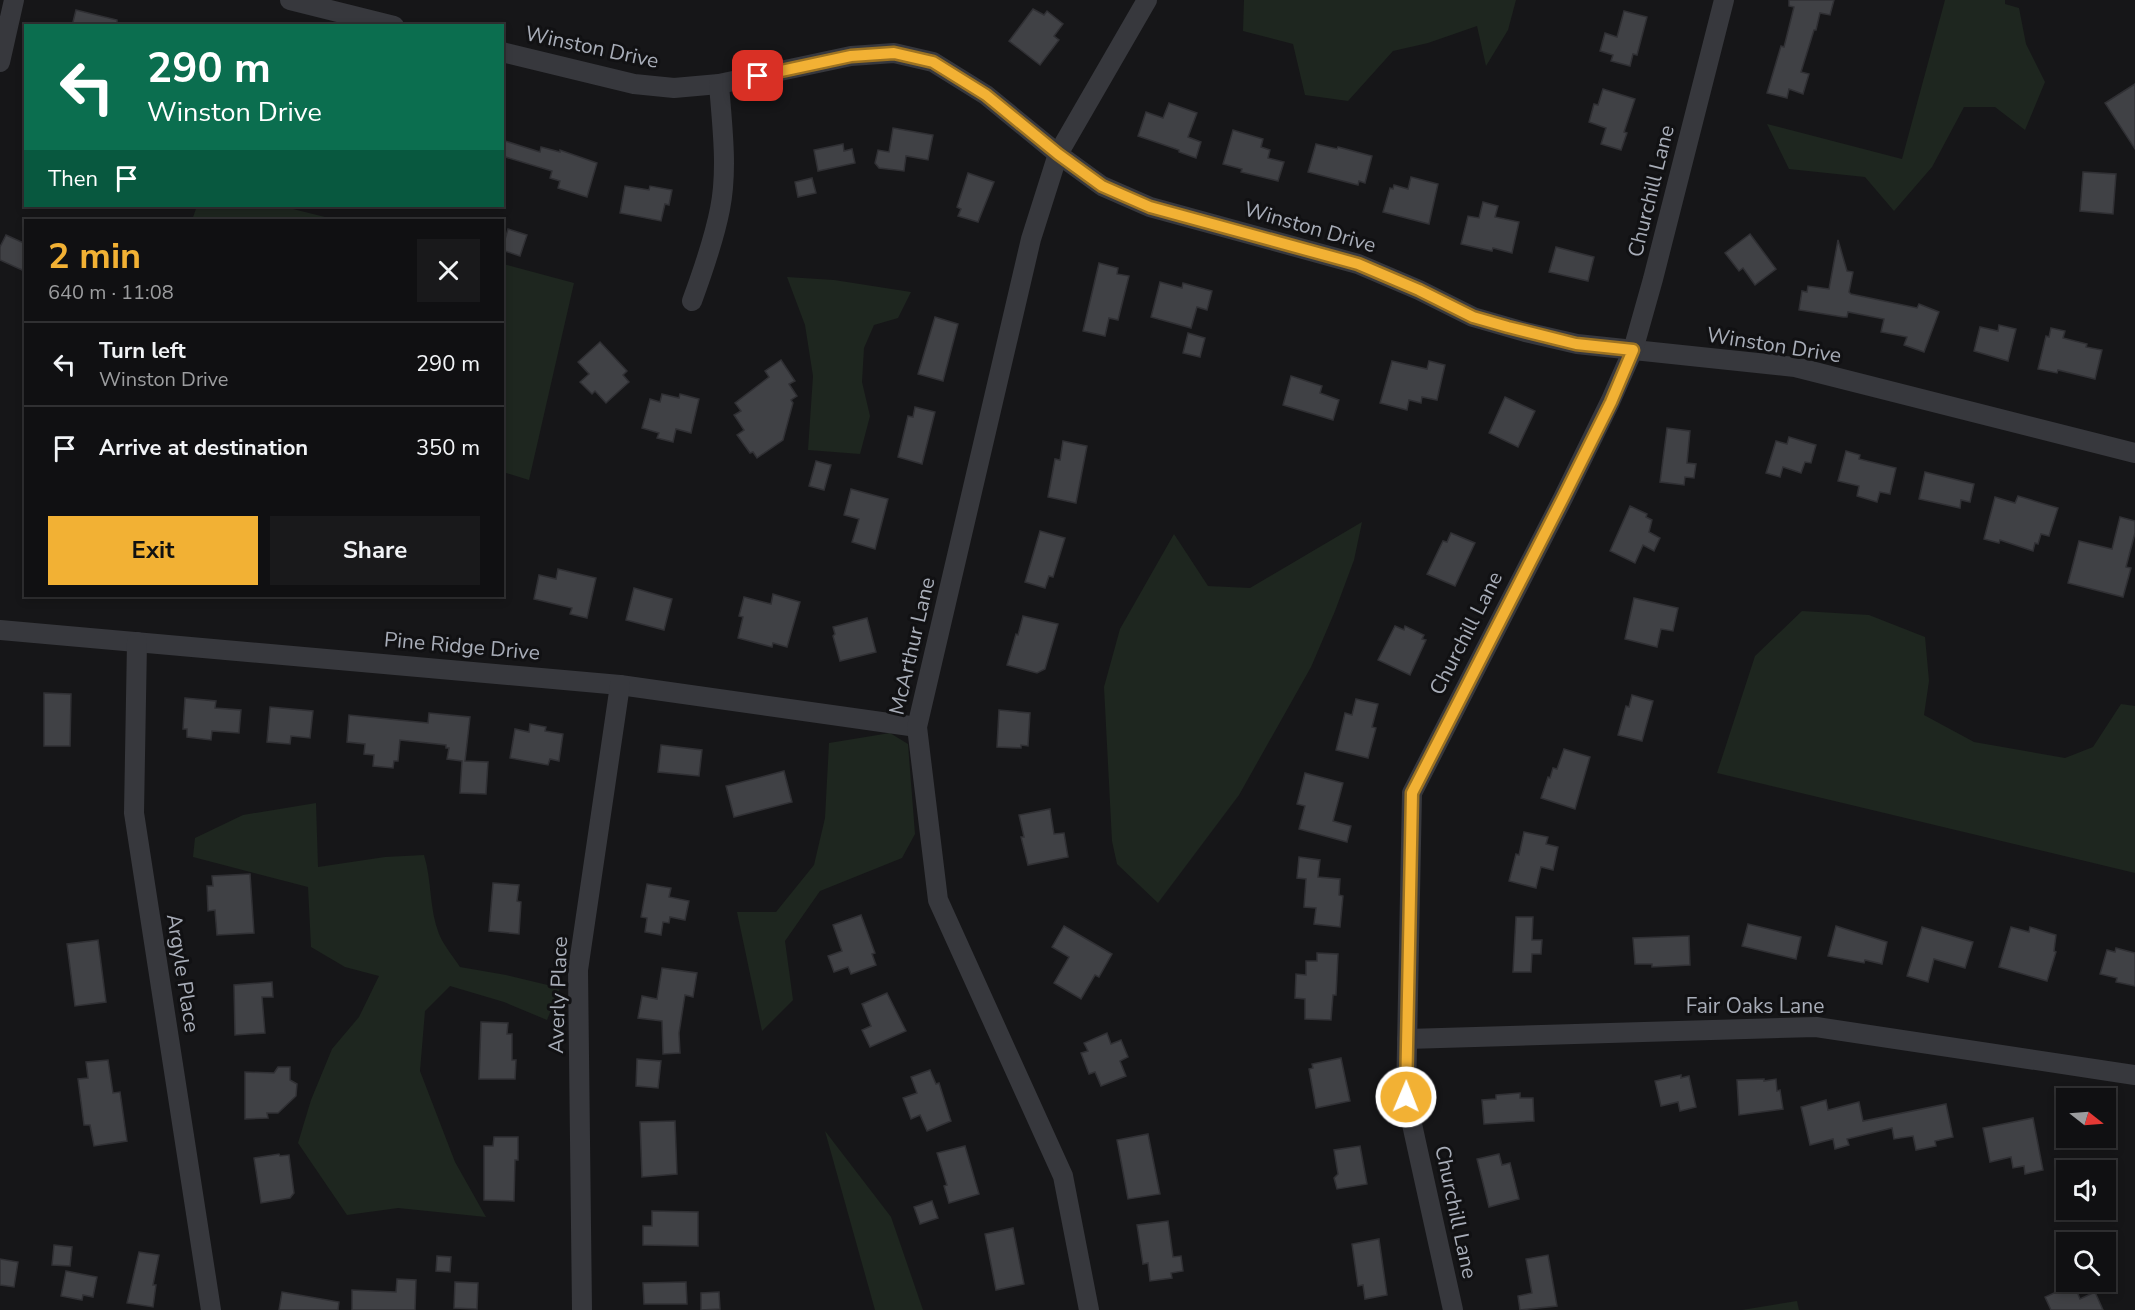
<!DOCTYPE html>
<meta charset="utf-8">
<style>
:root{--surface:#101012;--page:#19191b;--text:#f1f3f6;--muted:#9c9d9f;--line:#303032;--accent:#f2b134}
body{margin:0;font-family:"Nunito Sans",sans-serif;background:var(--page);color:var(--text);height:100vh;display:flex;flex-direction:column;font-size:22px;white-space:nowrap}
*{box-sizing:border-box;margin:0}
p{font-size:20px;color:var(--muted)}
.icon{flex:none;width:33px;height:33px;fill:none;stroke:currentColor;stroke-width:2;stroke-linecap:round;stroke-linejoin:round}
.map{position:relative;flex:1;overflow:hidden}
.panel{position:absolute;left:24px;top:219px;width:480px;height:378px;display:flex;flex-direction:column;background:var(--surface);border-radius:0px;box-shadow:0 3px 9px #0003,0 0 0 2px var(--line)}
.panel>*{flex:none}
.top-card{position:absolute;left:24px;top:24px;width:480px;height:183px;border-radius:0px;box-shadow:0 3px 9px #0003,0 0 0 2px var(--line);background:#0b6e4f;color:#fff;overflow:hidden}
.needle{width:39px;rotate:107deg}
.controls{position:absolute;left:2056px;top:1088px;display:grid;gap:12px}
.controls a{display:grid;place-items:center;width:60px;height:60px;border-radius:0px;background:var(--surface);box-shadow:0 3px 9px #0003,0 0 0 2px var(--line);font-size:30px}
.pin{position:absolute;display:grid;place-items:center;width:51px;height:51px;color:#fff;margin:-26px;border-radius:12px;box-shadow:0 3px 9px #0006}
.me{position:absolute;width:66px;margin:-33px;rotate:1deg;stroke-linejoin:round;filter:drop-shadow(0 0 4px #0008)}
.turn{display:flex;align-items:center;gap:21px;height:126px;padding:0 24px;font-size:27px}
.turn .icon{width:78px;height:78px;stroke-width:2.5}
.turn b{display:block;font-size:42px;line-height:51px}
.then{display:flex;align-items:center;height:57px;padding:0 24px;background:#0003;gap:12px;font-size:22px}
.round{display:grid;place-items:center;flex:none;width:63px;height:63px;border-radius:0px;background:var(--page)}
.overview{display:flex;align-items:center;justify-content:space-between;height:102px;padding:0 24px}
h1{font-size:36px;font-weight:700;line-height:45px;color:var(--accent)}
.cta{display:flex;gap:12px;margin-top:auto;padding:12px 24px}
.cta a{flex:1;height:69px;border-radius:0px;background:var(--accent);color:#111;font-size:24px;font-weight:700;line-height:69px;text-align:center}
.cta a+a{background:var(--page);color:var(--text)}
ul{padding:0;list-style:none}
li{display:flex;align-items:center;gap:18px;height:84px;padding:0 24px;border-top:2px solid var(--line)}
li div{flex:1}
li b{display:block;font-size:22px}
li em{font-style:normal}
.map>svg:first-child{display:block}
.green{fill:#1e261f}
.building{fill:#404145;stroke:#303034;stroke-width:1.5}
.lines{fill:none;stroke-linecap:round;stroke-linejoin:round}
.minor{stroke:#37383d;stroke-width:20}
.route-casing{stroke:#9d7322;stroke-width:15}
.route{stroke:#f2b134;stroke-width:10}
.labels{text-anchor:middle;stroke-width:6;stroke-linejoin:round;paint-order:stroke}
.street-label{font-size:21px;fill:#a8adb8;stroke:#111113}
</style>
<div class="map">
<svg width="2135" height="1310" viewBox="0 0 2135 1310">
<rect width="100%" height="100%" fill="#161618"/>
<g class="green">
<path d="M1244,0H1516L1508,30L1486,66L1477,26L1428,43L1393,51L1348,101L1305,95L1293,44L1243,31Z"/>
<path d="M1945,0H2005V4L2019,8L2026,44L2045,82L2025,130L1995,107H1964L1932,167L1894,211L1865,177L1789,169L1767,124L1902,159Z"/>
<path d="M197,206H281L337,220H192Z"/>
<path d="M503,264L574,283L529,480L503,472Z"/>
<path d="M787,277L834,280L911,292L898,318L874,325L864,348L862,382L870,416L860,454L808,450L813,376L805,325Z"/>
<path d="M1362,522L1354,560L1335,611L1311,667L1239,795L1158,903L1117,864L1112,841L1104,687L1120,629L1174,534L1208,586L1250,588Z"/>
<path d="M1802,611L1869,615L1925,637L1929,681L1924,715L1974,742L2065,758L2093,747L2121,704L2135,706V873L1717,773L1755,656Z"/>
<path d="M890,733L908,744L915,834L902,858L820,891L785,941L793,1000L762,1031L737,912H776L814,865L825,818L829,743Z"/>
<path d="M316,803L318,867L385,857L424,855C432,881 429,909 439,934C444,946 453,956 460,967L506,975L560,988L547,1020L504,1002L450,986L425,1011L420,1071L455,1162L486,1217L398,1208L347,1215L298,1143L311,1100L332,1049L359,1017L379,976L345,967L311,947L308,887L193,857L195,838L243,815Z"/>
<path d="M825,1131L891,1217L923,1310H875Z"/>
<path d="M1797,1301L1799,1310H1742Z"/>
</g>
<g class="building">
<path d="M1789,0H1834L1830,15L1820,13L1816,30H1814L1801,72L1809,74L1803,94L1789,89L1787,98L1767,93L1781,46L1784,47L1794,7L1789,6Z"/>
<path d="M1033,9L1044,15L1047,11L1063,24L1054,36L1059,40L1040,65L1009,41Z"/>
<path d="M76,10L117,20V26H72Z"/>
<path d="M1624,11L1647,17L1637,55L1633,54L1630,66L1611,61L1613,55L1600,51L1605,33L1617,37Z"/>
<path d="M2135,84V149L2105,103Z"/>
<path d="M1603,89L1635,99L1624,132L1627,133L1621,150L1601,144L1606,128L1589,122L1594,104L1598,105Z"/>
<path d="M1169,103L1197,113L1188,137L1201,142L1196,158L1179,152V150L1138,136L1146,112L1163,118Z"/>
<path d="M893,128L933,135L928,160L906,156L904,171L879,168L875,163L878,150L889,152Z"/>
<path d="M1233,130L1263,139L1261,147L1270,150L1268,158L1284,162L1278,181L1241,172L1242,169L1223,164Z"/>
<path d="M502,140L540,152L541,147L560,152V150L597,163L587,197L558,188L560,181L550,178L552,171L502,156Z"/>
<path d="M843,144L844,151L852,149L855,163L818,171L814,150Z"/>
<path d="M1316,144L1337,149L1338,147L1372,156L1365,183L1359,181L1358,185L1308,172Z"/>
<path d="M2083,172L2116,174L2113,214L2080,211Z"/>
<path d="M968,173L994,182L978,222L958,216L961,209L957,207Z"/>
<path d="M1411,177L1438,184L1429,224L1383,212L1390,188L1393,189L1394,185L1408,189Z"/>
<path d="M812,178L816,193L798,197L795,182Z"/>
<path d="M625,186L649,190L650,186L672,190L669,205L665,204L661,221L620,213Z"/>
<path d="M1483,202L1498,206L1495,217L1519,222L1512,253L1493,248L1492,251L1461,244L1468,216L1479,218Z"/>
<path d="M508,229L527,235L520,256L502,250Z"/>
<path d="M1750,234L1776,269L1755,285L1743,268L1739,271L1725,253Z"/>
<path d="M6,235L26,244V262L22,270L0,260V247Z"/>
<path d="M1838,240L1847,271L1853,272L1849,292L1851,294L1917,308L1919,304L1939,312L1924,352L1904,345L1907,337L1881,332L1884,319L1848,312L1847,317H1843L1799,310L1802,291L1807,292L1808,286L1829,289Z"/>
<path d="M1556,247L1594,257L1588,281L1549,272Z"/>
<path d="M1099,263L1118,268L1117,274L1129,276L1118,320L1109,318L1105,336L1083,331Z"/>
<path d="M1160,282L1182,288L1183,283L1212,291L1207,310L1197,307L1191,328L1151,317Z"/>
<path d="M935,317L958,324L943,381L918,374Z"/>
<path d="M1999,325L2016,329L2008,361L1974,351L1980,327L1998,331Z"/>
<path d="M2051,328L2065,331L2063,338L2087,344L2086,347L2102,350L2095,379L2058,370L2057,373L2038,369L2046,336L2049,337Z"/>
<path d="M1188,333L1205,338L1200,357L1183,353Z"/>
<path d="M600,342L627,371L623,375L629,382L606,403L595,391L592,394L580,382L589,374L578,362Z"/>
<path d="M781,360L795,381L789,384L797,396L791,400L793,403L783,440L757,458L753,452L750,453L737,435L744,430L734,415L741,411L735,403L769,377L765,371Z"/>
<path d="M1392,361L1427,369L1429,361L1445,365L1437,400L1422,397L1421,403L1409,400L1407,410L1380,403Z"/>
<path d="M1291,376L1322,386L1320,393L1339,400L1333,420L1283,405Z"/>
<path d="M662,394L679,398L680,394L699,399L691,433L676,429L673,442L657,438L659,433L642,428L650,399L660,402Z"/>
<path d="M1505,397L1535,411L1518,447L1489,433Z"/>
<path d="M915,407L935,412L922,464L898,457L908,416L913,417Z"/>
<path d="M1667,428L1690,431L1687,463L1696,464L1694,478L1685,477L1684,485L1660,482Z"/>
<path d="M1789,437L1816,445L1811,463L1805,462L1801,473L1783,467L1780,477L1766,473L1776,441L1787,444Z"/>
<path d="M1063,441L1087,446L1076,503L1048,497L1055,459L1060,460Z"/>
<path d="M1846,451L1860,455L1859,459L1896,468L1890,494L1880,492L1877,502L1857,496L1859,486L1838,481Z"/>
<path d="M816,461L831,465L824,490L809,486Z"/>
<path d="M1925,472L1974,484L1970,502L1961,500L1960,508L1919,499Z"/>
<path d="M851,489L888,499L875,549L852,542L859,519L844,515Z"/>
<path d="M2018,496L2058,508L2049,536L2041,534L2038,544L2035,543L2033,551L2000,540L1999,543L1984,539L1995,497L2015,503Z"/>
<path d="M1630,506L1647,514L1646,517L1652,520L1649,532L1660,538L1654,551L1643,545L1635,563L1610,551Z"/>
<path d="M2120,517L2135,521V533L2126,567L2131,568L2123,597L2068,583L2079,541L2112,549Z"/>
<path d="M1040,531L1065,538L1053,577L1049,576L1045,588L1025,582Z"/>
<path d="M1451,533L1475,543L1455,586L1427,574L1443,541L1447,542Z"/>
<path d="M558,569L596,578L587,618L570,614L572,608L534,599L539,575L556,579Z"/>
<path d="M634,588L672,599L664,630L626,620Z"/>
<path d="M773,594L800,602L787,647L773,643L772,647L738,638L743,617L739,616L744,597L771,604Z"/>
<path d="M1634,598L1678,608L1673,631L1661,629L1657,647L1625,639Z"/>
<path d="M1023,616L1058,624L1045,669L1037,673L1007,665L1016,634L1018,635Z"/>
<path d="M867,618L876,652L840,661L833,636L835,634L833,627Z"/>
<path d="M1395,626L1404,630L1405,626L1424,635L1422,639L1426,640L1410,675L1378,660Z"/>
<path d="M44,693L71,694L70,746H44Z"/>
<path d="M1632,695L1653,701L1642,741L1618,735L1626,706L1629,707Z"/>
<path d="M185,698L216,701L215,708L241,710L239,733L212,731L211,740L187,737V729H183Z"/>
<path d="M1356,699L1378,704L1372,727L1376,728L1368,758L1336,750L1345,713L1352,715Z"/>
<path d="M270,707L313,711L310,738L291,736L290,744L267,742Z"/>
<path d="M999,710L1030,713L1028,746L1021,745V748L997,747Z"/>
<path d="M429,713L470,717L465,761L488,762L486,794L460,793L462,761L447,759L449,748H446V745L400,740L398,761H394L393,768L373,766L374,755L364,754L365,744L347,742L349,715L428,723Z"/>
<path d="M530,724L546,727L545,731L563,734L559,761L550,759L548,765L510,758L515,729L529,732Z"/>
<path d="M661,745L702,750L699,776L658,772Z"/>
<path d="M1564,749L1590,757L1575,809L1541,798L1548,777L1550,778L1553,768L1557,769Z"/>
<path d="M784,771L792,802L734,817L726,786Z"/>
<path d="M1305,773L1343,783L1333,821L1351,826L1347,842L1299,829L1305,806L1297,804Z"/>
<path d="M1050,809L1054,834L1064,833L1068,857L1028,865L1021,837H1024L1019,815Z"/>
<path d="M1524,832L1548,837L1546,844L1558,847L1553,870L1541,867L1536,888L1509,881L1516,854L1519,855Z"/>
<path d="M1299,857L1320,860L1318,877L1340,879L1339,895L1343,896L1340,927L1314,924L1316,908L1304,907L1306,879L1297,878Z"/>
<path d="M250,874L254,933L217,935L215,910L208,911L207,886H213L212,876Z"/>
<path d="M493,883L519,885L517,901L521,902L519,934L489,931Z"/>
<path d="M647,884L671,888L669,897L689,901L685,920L670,917L669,923L663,922L661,935L645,932L647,918L641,917Z"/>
<path d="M861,915L875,953L872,954L876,965L851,974L848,967L834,972L828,956L842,951L833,925Z"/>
<path d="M1516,917H1533L1532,940H1542L1541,954H1532L1531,972H1513Z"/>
<path d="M1748,924L1801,937L1796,959L1742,946Z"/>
<path d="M1064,926L1112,954L1099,977L1095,975L1081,999L1054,983L1069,957L1052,947Z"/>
<path d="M1836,926L1887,942L1882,964L1865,960L1864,963L1828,956Z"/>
<path d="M1922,927L1973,942L1965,968L1934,959L1928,982L1907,976Z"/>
<path d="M2011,927L2029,932L2030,927L2056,935L2054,951L2056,952L2047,981L1999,967Z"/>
<path d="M1689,936L1690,965L1652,967V964H1635L1633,938Z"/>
<path d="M98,940L106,1002L75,1006L67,944Z"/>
<path d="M2116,948L2135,953V986L2116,982L2117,978L2100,974L2107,950L2115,952Z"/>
<path d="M1317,953L1338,954L1336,995H1333L1331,1020L1305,1019V999L1295,998L1296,974L1306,975V961H1317Z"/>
<path d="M662,968L697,973L693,997L685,995L679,1033L680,1053L663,1054L662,1021L638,1018L642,996L657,999Z"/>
<path d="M272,982L273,997H262L265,1033L235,1035L234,985Z"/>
<path d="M887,993L906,1031L870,1047L862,1030L871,1026L862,1004Z"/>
<path d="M481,1022L508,1023L507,1034H512V1060H516L515,1079H479Z"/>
<path d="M1107,1033L1111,1044L1121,1040L1128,1057L1120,1061L1126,1076L1101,1086L1095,1072L1089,1074L1081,1053L1088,1051L1084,1043Z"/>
<path d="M1341,1058L1350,1101L1316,1108L1309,1069L1313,1068L1312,1064Z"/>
<path d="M637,1059L661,1061L658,1088L636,1086Z"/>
<path d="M108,1060L113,1093L120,1092L127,1141L94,1146L90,1125H84L78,1079L88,1078L86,1062Z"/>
<path d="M278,1067H290V1080L297,1084L296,1096L278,1113H267L268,1118L245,1119V1072L274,1073Z"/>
<path d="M930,1070L936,1084L939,1083L951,1121L927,1131L920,1115L911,1119L903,1098L917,1093L911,1077Z"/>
<path d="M1681,1075V1078L1689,1076L1696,1107L1680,1111L1678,1102L1661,1106L1655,1081Z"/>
<path d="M1764,1079V1081L1776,1079L1777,1091L1780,1090L1783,1109L1739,1115L1737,1080Z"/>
<path d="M1520,1093V1098H1533L1534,1121L1484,1124L1482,1100L1496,1099V1095Z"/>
<path d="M1826,1100L1828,1110L1859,1102L1863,1121L1946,1104L1953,1137L1935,1141L1936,1146L1916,1150L1913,1136L1894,1139L1892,1128L1847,1139L1849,1145L1835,1149L1833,1139L1810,1145L1801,1107Z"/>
<path d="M2033,1118L2043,1170L2025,1174L2024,1166L2013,1168L2011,1157L1990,1162L1983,1128Z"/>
<path d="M675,1121L677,1174L642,1177L640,1122Z"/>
<path d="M1148,1134L1160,1194L1128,1199L1117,1140Z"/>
<path d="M494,1137H518V1160H515L514,1201L484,1200V1146H493Z"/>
<path d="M965,1146L979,1194L949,1203L944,1186L947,1185L937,1153Z"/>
<path d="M1360,1146L1367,1184L1337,1189L1334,1178L1338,1174L1334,1150Z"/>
<path d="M279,1154L280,1156L289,1155L294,1193L290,1198L261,1203L254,1158Z"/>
<path d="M1499,1154L1502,1165L1510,1163L1519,1199L1489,1207L1477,1159Z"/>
<path d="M932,1201L938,1218L920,1224L914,1207Z"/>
<path d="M652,1211L698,1212V1246L643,1245V1226H652Z"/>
<path d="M1168,1221L1173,1257L1181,1256L1183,1271L1171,1273L1172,1278L1150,1281L1148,1263L1143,1264L1137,1225Z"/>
<path d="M1013,1228L1024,1284L996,1290L985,1234Z"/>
<path d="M1379,1239L1387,1295L1365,1299L1363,1285L1358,1286L1352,1244Z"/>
<path d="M54,1245L72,1247L70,1266L52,1265Z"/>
<path d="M139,1252L159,1255L153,1285H156L153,1307L127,1303Z"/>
<path d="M1548,1255L1557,1306L1520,1310L1518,1296L1532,1293L1526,1259Z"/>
<path d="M437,1256L451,1257L450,1272L436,1271Z"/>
<path d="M0,1259L18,1262L14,1287L0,1285Z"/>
<path d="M66,1271L97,1277L93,1297L83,1295L82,1300L61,1296Z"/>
<path d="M397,1279L416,1280L415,1310H352V1290L396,1292Z"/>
<path d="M455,1282L478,1283L477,1309L454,1308Z"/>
<path d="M686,1282L687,1304H644L643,1283Z"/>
<path d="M2074,1284L2080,1299L2095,1292L2103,1310H2051L2045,1297Z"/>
<path d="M282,1292L339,1302L338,1310H279Z"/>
<path d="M719,1292L720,1309L701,1310V1293Z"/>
</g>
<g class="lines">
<g class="minor">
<path d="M290,0L394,26"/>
<path d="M502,52L634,84L674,88L719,84L851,56L894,53L933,62L986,95L1058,154L1102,186L1150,207L1358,264L1419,290L1473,317L1525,332L1577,344L1795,367L2135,453"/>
<path d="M0,62L14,0"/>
<path d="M692,301C703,271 714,240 720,209C728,169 722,125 719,84"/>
<path d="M0,630L620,685L917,727"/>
<path d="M137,642L134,813L211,1310"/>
<path d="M1407,1039L1816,1027L2135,1075"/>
<path d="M582,1310L578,970L620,685"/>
<path d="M1089,1310L1063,1176L938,900L917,727L1031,239L1058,154L1147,0"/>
<path d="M1453,1310L1406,1097L1412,793L1563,498L1610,402L1633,350L1653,279L1724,0"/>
</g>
</g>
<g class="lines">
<defs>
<path id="route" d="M758,76L851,56L894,53L933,62L986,95L1058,154L1102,186L1150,207L1358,264L1419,290L1473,317L1508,327L1576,344L1633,350L1611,402L1563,498L1412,793L1406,1097"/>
</defs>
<use href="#route" class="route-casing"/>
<use href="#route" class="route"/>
</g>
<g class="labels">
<g class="street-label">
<text transform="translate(592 47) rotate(12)" y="7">Winston Drive</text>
<text transform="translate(1651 191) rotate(-76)" y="7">Churchill Lane</text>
<text transform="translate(1310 227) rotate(16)" y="7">Winston Drive</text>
<text transform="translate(1774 345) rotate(9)" y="7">Winston Drive</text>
<text transform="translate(1466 633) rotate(-63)" y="7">Churchill Lane</text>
<text transform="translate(462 646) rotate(5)" y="7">Pine Ridge Drive</text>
<text transform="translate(912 646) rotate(-77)" y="7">McArthur Lane</text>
<text transform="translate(183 973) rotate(81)" y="7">Argyle Place</text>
<text transform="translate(558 995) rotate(-88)" y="7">Averly Place</text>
<text x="1755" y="1013">Fair Oaks Lane</text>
<text transform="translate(1456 1212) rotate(78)" y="7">Churchill Lane</text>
</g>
</g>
</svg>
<div class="controls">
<a><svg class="needle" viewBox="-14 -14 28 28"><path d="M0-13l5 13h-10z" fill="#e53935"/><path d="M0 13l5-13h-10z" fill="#9c9d9f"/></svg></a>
<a><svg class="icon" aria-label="sound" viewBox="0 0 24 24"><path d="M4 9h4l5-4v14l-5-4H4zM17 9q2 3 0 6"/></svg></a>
<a><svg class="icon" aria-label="search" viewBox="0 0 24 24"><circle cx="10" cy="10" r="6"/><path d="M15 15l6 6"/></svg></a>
</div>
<div class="pin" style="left:758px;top:76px;background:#d93025"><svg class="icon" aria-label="arrive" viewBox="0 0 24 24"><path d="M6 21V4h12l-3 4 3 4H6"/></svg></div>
<svg class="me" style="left:1406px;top:1097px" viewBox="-20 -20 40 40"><circle r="17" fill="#f2b134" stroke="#fff" stroke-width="3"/><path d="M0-11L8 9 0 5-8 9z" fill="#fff"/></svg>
<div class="top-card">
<div class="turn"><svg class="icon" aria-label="left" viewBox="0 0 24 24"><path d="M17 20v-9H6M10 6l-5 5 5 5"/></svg><div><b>290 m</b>Winston Drive</div></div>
<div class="then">Then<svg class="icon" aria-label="arrive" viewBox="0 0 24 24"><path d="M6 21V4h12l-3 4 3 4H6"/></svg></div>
</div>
<section class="panel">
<div class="overview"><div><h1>2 min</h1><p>640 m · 11:08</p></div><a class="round"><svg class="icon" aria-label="close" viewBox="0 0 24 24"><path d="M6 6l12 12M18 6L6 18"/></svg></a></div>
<ul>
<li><svg class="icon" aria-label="left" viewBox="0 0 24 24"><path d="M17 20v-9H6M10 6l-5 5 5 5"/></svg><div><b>Turn left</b><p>Winston Drive</p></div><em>290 m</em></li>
<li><svg class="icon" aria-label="arrive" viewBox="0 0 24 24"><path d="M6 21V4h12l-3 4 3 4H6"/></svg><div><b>Arrive at destination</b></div><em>350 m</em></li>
</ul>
<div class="cta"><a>Exit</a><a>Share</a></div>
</section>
</div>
